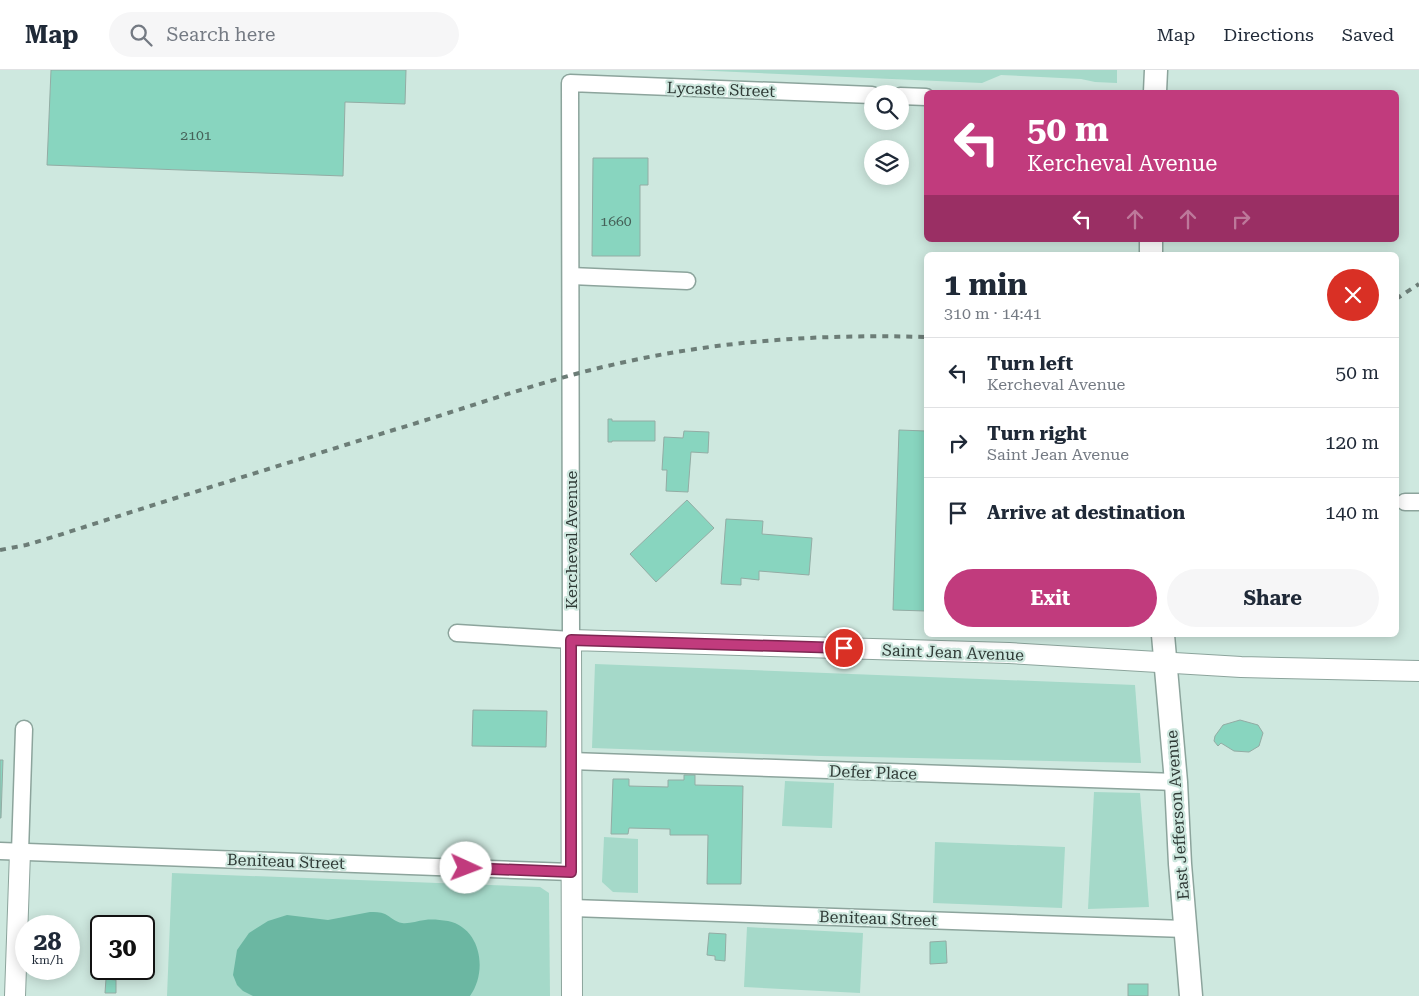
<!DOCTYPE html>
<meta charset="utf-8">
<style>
:root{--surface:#fff;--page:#f6f6f7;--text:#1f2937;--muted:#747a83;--line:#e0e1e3;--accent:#c13b7d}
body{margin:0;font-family:"Roboto Serif",serif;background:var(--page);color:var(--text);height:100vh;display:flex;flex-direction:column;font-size:19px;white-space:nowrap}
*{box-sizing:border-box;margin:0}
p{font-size:16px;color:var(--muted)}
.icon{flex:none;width:28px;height:28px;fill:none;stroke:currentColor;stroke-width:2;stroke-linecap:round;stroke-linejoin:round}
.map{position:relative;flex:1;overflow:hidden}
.drawer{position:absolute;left:924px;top:182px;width:475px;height:385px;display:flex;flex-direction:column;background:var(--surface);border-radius:8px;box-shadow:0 2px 12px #0003}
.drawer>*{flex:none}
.guide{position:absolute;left:924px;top:20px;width:475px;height:152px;border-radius:8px;box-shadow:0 2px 12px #0003;background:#c13b7d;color:#fff;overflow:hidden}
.controls{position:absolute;left:864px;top:15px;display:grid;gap:10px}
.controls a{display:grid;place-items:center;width:45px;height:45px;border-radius:50%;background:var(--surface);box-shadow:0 2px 12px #0003;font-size:25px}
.speed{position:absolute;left:15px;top:845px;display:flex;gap:10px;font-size:25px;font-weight:700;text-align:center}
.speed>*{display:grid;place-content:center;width:65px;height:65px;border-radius:50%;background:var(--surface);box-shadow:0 2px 12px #0003;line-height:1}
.speed small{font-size:12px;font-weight:400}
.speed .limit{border:2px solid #111;border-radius:8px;background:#fff;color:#111}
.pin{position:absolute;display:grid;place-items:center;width:42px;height:42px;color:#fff;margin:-21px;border:2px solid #fff;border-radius:50%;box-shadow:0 1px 5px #0007}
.me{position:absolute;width:55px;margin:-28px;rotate:92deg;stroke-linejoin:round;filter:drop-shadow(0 0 4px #0008)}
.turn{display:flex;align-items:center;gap:18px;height:105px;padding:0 20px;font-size:22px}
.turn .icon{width:65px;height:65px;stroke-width:2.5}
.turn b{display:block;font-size:35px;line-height:42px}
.lanes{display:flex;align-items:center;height:48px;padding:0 20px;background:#0003;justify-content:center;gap:25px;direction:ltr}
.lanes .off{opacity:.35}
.round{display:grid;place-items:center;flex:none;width:52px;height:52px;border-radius:26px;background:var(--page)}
.summary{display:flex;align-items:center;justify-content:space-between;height:85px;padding:0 20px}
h1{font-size:30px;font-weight:700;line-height:38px}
.button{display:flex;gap:10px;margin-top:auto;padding:10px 20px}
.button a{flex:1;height:58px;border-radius:30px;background:var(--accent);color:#fff;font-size:20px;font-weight:700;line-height:58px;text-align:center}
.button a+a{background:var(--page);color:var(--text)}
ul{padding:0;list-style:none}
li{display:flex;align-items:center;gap:15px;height:70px;padding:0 20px;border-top:1px solid var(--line)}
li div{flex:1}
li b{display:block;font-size:19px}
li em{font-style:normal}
header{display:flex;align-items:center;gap:30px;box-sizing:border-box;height:70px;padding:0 25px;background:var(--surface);border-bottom:1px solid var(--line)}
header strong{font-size:24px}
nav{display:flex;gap:28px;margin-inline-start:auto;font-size:18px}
.search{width:350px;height:45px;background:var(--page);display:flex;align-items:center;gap:12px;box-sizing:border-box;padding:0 18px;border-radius:28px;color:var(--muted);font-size:19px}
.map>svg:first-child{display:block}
.green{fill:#a5d9c9}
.water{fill:#6bb7a2}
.building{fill:#88d5bf;stroke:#93aca4}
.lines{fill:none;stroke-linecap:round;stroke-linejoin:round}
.minor-casing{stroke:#8ca49c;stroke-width:19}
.tertiary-casing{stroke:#8ca49c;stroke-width:22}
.secondary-casing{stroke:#8ca49c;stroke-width:25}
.minor{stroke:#fff;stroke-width:16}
.tertiary{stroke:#fff;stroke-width:20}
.secondary{stroke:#fff;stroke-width:22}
.rail{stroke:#6c7d77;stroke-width:4;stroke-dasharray:6 6;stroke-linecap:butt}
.route-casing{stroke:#7d2651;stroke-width:12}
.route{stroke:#c13b7d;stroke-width:9}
.labels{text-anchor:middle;stroke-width:4.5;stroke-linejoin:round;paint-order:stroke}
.number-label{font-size:14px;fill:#456158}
.street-label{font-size:16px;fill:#2f3a36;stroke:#cee8df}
</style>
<header>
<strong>Map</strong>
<div class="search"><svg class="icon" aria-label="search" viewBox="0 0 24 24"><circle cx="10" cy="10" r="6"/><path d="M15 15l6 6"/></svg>Search here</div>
<nav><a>Map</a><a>Directions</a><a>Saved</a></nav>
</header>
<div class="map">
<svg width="1419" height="926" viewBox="0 0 1419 926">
<rect width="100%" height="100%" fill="#cee8df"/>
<g class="green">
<path d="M692,0H1117V13L1095,12L1081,9L1001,5L982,13Z"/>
<path d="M595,594L1135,615L1141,693L821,686L592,678Z"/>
<path d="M785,711L834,713L832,758L782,756Z"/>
<path d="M1094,722L1140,723L1149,837L1088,839Z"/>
<path d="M604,767L638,769V823L613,822L602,812Z"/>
<path d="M935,772L1065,777L1062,838L933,833Z"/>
<path d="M172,803L540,817L549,823L550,926H167Z"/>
<path d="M747,857L863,863L860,923L744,917Z"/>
</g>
<path class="water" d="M370,842C375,842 380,842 385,844C391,847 395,852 402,853C409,854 417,851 425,850C432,849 440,850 448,851C481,858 488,901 470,926H253L243,921L237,915L233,905L237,880L249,863L268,851L287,845L328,850Z"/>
<g class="building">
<path d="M51,0H406L405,34L345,32L343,106L47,95Z"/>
<path d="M593,88H648V115H640V186H592Z"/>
<path d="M608,349H612V351H655V371H612V372H608Z"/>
<path d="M899,360L926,361V541L893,540Z"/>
<path d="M684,361L709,362L708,383L691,382L688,422L666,421L667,400H662L664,367L683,368Z"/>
<path d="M687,430L714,458L656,512L630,484Z"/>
<path d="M726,449L763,451L762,464L812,468L809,505L759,501V510L741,508V515L721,514Z"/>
<path d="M473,640L547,641L546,677L472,676Z"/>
<path d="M1240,650L1258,655L1263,663L1259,676L1249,682L1234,681L1221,673L1218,676L1214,671L1215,666L1223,655Z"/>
<path d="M0,690H3L1,748H0Z"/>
<path d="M684,705H695V715L743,716L741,814H707L708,765H670V759L629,758L628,764H611L613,709H629V716L668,717V710H684Z"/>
<path d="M709,863L726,864L725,891L715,890V886L707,885Z"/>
<path d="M946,871L947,893L930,894V872Z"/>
<path d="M106,909L116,910V923H105Z"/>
<rect x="1128" y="914" width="20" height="12"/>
</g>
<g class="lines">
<defs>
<g id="minor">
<path d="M900,26L926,27"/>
<path d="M571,206L687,211"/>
<path d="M1405,432H1419"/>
<path d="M457,563L571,570L570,13L872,25"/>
<path d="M571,691L1176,712"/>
<path d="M0,781L571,802"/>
<path d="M20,782L24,659"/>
<path d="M572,838L1185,859"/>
</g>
<g id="tertiary">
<path d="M15,926L20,782"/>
<path d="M572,926L571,570L1009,583L1241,597L1419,601"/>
</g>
<g id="secondary">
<path d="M1155,22L1156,0"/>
<path d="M1151,185V170"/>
<path d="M1163,565L1176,712L1180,794L1191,926"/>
</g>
</defs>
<use href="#minor" class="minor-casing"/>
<use href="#tertiary" class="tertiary-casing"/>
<use href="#secondary" class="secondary-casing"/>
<use href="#minor" class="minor"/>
<use href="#tertiary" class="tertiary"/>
<use href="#secondary" class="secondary"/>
<g class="rail">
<path d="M1396,229L1419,214"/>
<path d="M0,480L26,475L53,467C165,431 278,396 390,361C468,338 545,309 625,292C724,270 825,264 926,267"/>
</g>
</g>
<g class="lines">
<defs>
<path id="route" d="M466,798L571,802V570L844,578"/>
</defs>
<use href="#route" class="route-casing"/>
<use href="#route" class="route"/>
</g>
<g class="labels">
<g class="number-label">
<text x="196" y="70">2101</text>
<text x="616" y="156">1660</text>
</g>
<g class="street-label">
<text transform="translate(721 19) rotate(2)" y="6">Lycaste Street</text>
<text transform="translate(571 470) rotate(-90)" y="6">Kercheval Avenue</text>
<text transform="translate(953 582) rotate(2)" y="6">Saint Jean Avenue</text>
<text transform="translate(873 702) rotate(2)" y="6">Defer Place</text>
<text transform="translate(1177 745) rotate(-94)" y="6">East Jefferson Avenue</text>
<text transform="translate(286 791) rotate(2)" y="6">Beniteau Street</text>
<text transform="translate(878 848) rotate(2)" y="6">Beniteau Street</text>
</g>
</g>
</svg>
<div class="controls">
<a><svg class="icon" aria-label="search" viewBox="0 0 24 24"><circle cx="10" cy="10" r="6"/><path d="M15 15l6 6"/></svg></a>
<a><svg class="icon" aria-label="layers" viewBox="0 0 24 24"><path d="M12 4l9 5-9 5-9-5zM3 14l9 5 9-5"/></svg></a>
</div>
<div class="speed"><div>28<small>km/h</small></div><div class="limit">30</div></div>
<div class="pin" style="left:844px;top:578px;background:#d93025"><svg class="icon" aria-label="arrive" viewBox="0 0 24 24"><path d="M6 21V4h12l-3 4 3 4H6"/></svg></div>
<svg class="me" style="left:466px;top:798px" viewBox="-20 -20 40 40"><circle r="19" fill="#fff"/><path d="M0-13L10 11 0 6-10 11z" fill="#c13b7d"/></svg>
<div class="guide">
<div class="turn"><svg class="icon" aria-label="left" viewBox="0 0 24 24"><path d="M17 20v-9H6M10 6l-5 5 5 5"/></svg><div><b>50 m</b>Kercheval Avenue</div></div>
<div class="lanes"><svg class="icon" aria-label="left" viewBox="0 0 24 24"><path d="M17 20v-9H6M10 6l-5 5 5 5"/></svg><svg class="icon off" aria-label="ahead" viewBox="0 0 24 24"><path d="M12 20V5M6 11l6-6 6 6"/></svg><svg class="icon off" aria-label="ahead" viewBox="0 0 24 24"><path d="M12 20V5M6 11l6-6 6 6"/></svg><svg class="icon off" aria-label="right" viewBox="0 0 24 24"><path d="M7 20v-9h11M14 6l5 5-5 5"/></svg></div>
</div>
<section class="drawer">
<div class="summary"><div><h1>1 min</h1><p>310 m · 14:41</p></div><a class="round" style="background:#d93025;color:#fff"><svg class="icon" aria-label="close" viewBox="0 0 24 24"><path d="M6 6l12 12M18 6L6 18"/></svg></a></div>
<ul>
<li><svg class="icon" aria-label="left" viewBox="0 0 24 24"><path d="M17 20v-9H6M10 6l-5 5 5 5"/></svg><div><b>Turn left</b><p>Kercheval Avenue</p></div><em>50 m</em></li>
<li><svg class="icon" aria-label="right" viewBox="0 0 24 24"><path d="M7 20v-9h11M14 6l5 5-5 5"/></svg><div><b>Turn right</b><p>Saint Jean Avenue</p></div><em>120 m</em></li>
<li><svg class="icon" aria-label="arrive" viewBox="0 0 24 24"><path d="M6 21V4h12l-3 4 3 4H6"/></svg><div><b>Arrive at destination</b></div><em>140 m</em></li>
</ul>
<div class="button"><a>Exit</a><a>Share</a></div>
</section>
</div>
